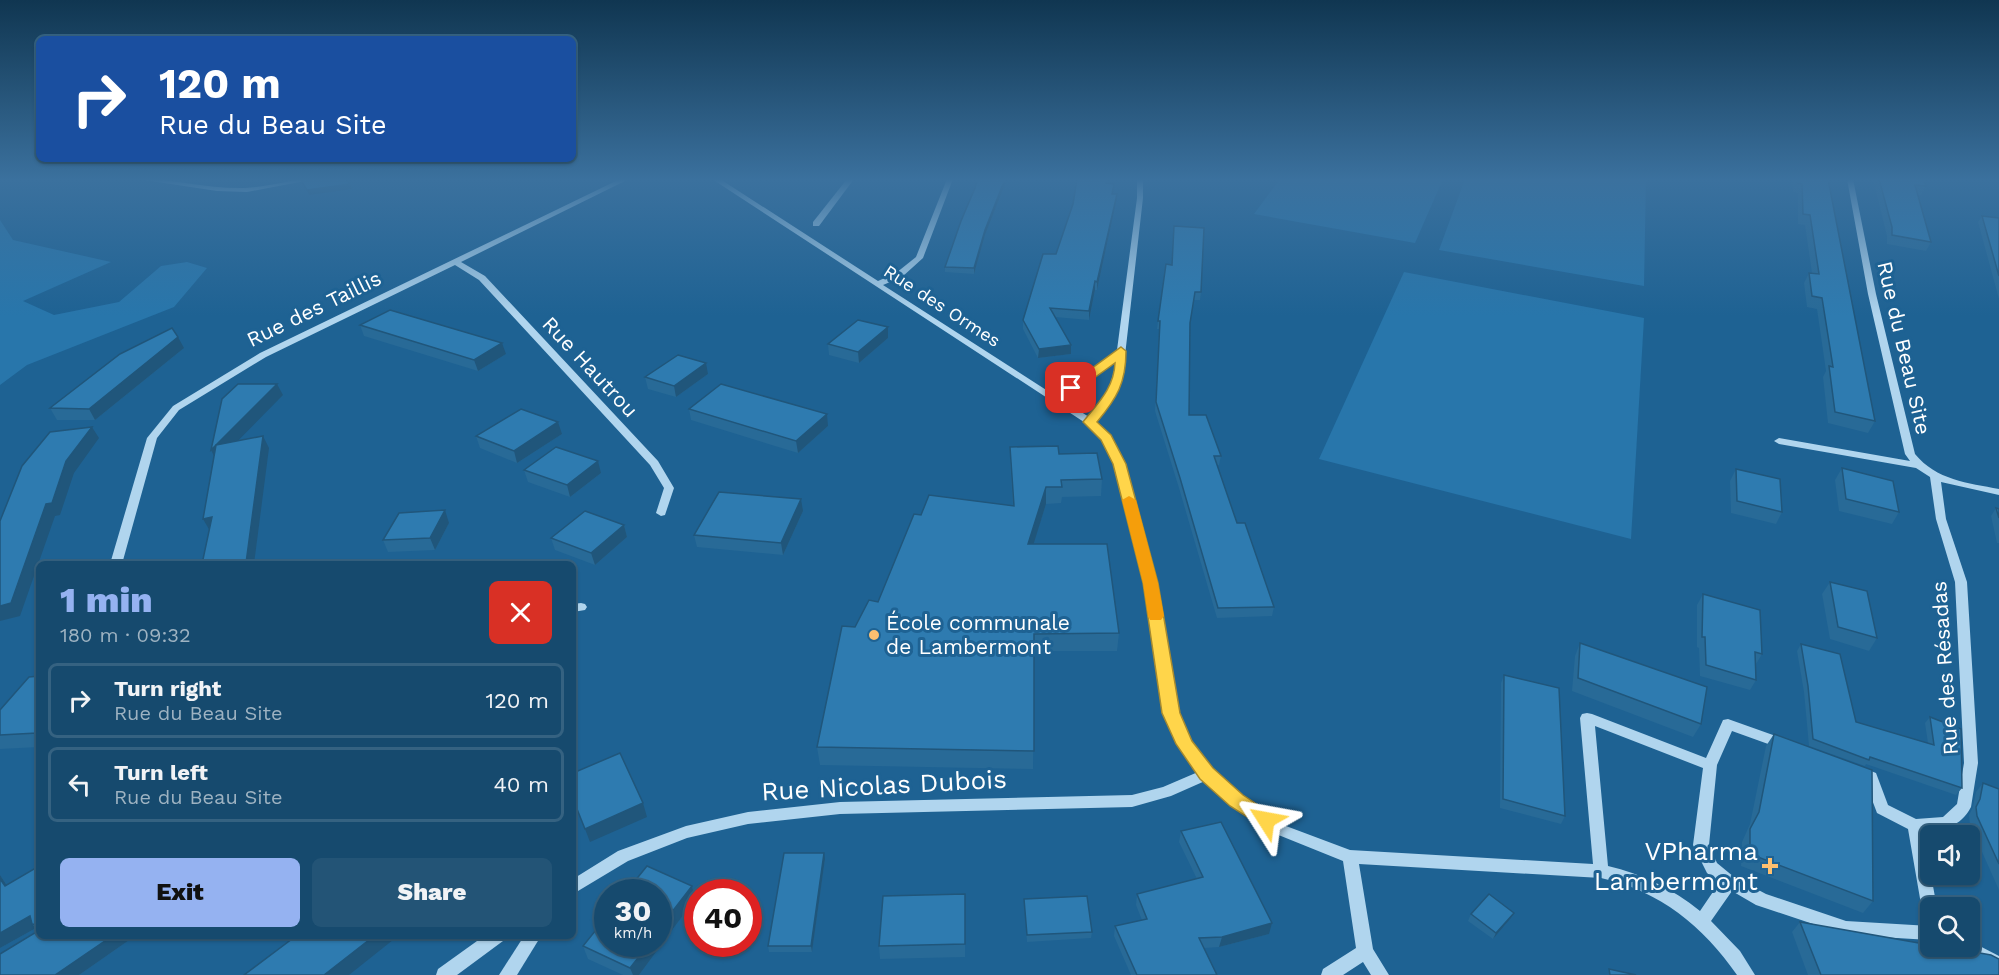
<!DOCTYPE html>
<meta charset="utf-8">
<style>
:root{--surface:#164a6e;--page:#235476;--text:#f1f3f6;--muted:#9eb3c2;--line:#356281;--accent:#95b2f1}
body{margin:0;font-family:"Work Sans",sans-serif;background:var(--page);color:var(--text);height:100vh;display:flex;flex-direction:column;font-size:22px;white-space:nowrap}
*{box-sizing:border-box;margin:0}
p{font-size:20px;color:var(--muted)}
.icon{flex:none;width:33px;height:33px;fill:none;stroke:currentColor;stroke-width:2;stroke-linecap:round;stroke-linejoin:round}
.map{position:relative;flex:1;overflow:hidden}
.side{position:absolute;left:36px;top:561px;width:540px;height:378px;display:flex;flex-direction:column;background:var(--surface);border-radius:9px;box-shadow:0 2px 4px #0004,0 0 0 2px var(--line)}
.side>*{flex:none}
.guide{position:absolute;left:36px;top:36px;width:540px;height:126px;border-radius:9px;box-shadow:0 2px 4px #0004,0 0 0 2px var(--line);background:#1a4fa0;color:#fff;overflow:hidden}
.tools{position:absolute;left:1920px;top:825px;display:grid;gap:12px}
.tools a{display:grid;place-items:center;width:60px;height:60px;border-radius:9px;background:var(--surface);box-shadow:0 2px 4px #0004,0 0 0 2px var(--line);font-size:30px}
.speed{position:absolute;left:594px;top:879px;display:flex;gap:12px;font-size:30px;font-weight:700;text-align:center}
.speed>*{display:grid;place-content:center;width:78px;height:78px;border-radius:50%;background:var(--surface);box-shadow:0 2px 4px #0004,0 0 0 2px var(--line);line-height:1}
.speed small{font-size:15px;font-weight:400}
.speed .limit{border:9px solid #d22;background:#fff;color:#111}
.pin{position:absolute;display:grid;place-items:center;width:51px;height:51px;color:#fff;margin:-26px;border-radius:12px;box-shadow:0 3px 9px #0006}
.me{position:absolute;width:66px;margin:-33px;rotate:304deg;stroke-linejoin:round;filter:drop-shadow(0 0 4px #0008)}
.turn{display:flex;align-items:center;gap:21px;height:126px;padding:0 24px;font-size:27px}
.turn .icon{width:78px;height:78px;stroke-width:2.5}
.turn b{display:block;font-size:42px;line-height:51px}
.round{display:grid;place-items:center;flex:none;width:63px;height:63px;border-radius:9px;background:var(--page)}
.summary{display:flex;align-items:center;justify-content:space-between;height:102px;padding:0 24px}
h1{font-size:36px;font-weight:800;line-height:45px;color:var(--accent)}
.primary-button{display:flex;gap:12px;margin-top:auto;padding:12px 24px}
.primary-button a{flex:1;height:69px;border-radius:9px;background:var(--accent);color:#111;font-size:24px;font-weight:800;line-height:69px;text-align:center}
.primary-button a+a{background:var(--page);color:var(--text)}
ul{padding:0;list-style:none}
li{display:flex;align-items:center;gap:18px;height:75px;margin:0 12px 9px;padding:0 12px;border:3px solid var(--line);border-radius:9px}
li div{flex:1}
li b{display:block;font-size:22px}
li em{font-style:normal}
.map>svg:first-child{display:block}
.green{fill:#2876ab}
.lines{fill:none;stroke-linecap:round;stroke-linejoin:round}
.minor{fill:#b0d5ee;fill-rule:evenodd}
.wall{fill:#286a97}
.shaded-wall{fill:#20567b}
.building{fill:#2e7bb0;stroke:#20567b;stroke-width:1.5}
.route{fill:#ffd54a;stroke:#a68a30;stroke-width:1.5}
.slow{fill:#f59e0b}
.poi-dot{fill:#fcbf70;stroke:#1e6293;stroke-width:2}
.labels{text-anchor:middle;stroke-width:6;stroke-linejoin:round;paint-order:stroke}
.far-street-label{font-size:18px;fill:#fff;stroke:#1e6293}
.street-label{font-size:21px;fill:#fff;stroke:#1e6293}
.poi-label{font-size:21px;fill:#fff;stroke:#1e6293;text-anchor:start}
.near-street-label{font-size:26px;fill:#fff;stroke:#1e6293}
.near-poi-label{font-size:26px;fill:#fff;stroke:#1e6293;text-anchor:end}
</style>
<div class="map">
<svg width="1999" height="975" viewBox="0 0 1999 975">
<rect width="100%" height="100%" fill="#1e6293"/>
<g class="green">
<path d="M1280,179H1443L1415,243L1254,214Z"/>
<path d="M1465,179H1646L1644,286L1439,250Z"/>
<path d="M0,220L13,240L111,262L23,301L54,315L119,302L161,266L187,262L207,268L174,307L27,365L0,385Z"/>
<path d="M1404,272L1644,318L1631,539L1319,459Z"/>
</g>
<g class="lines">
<g class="minor">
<path d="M138,179C174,179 209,189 245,188C269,187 291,179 315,179L247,192L217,191Z"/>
<path d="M620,179H629L461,262L485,276L658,461L674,488L665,515L661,516L656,513L664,488L650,465L479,280L455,265L266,357L179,410L157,438L122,564H110L147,438L173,406L260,353Z"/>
<path d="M712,179H720L878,281L896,273L916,257L947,179H953L923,258L902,277L883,285L1054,395L1103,362L1117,350L1137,198V179H1143V198L1123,373L1113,398L1095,422L1109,436L1124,463L1157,583L1178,713L1191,741L1212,770L1241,796L1286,826L1350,850L1593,864L1580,718L1582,714L1587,713L1592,714L1706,758L1723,720L1728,719L1787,740L1789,744L1787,748L1782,749L1732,731L1717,765L1709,845L1717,863L1734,877L1766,894L1846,921L1930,926V940L1846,935L1756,905L1732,891L1711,921L1740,951L1755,975H1737C1703,926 1660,891 1601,878L1359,864L1373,949L1389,975H1371L1363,962L1343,975H1321L1323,969L1356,948L1343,861L1276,834L1231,804L1205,781L1171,796L1132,807L840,814L748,824L687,838L628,861L573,894V879L618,851L686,826L748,812L840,802L1132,795L1163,787L1198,772L1180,748L1164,713L1145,583L1114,463L1102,439L1087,424ZM1116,360C1113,383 1104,400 1089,417L1061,399ZM1595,726L1703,768L1693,845L1707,873L1719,883L1700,911C1673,889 1642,874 1608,866Z"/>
<path d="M847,179H854L819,226H813V222Z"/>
<path d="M1847,179H1853L1876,294L1915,454C1936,480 1968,483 1999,489V495L1941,482L1946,519L1967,582L1978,763L1971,807C1960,828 1944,829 1923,831L1937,908H1930V917L1924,915L1922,910L1908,829L1877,813L1865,781L1856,777L1854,773L1856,769L1861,767L1876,773L1888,805L1916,819L1943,817L1957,804L1964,763L1955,582L1936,519L1930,477L1916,468L1779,444L1774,441L1779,438L1910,461L1905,454L1868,294Z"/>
<path d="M581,603L585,604L587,607L585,610L573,612V604Z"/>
<path d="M484,936H505L503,941L457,975H436L438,969Z"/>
<path d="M524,936H541L517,975H499Z"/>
<path d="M1970,941L1999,956V972L1957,951L1955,946H1970Z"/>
</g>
</g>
<g class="wall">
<path d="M978,179H1007L985,235L974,274L945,272V267Z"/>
<path d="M1109,179L1108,183L1116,202L1097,290H1095L1089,320L1055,317L1071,345V354L1038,358L1023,329V320L1056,254L1073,204Z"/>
<path d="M1792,179H1828L1875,421L1868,433L1828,423L1823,377L1826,371L1817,309L1807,307L1804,283L1809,273H1812L1805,225L1798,224V193L1793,192Z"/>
<path d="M1873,179H1923L1926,186L1921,195H1918L1931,242L1926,251L1887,244V236Z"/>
<path d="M1982,216L1999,218V299L1978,222Z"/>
<path d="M1173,233L1201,292L1200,300H1194L1190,324L1189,415L1221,456L1219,465H1217L1237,523L1274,607L1272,616L1217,618L1179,488L1155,411L1159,329H1157L1158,321L1172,265Z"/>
<path d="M360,325L506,354L478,371L364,336Z"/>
<path d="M888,327V338L859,363L829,355L828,344Z"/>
<path d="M184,348L95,420H57L50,408Z"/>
<path d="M708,374L676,397L648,389L645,377Z"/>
<path d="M689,409L828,426L798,453L691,420Z"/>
<path d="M562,434L517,463L480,448L476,436Z"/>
<path d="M1010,447L1059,454L1102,479L1101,496L1062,497L1061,503L1046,504L1033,544L1119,633L1117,651H1034L1033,769L820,765L817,747L855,627L878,602L1013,506L1010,463Z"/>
<path d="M1842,468L1899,512L1892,524L1839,511L1835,480Z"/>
<path d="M1736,469L1782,512L1776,524L1731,513L1730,481Z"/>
<path d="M524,470L601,473L570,497L528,482Z"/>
<path d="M1996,508L1999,509V543H1997L1991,516Z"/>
<path d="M803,511L783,555L697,547L694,535Z"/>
<path d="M449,523L435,550L388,552L383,540Z"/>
<path d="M624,525L627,537L595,565L555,550L551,538Z"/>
<path d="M1830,582L1877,638L1869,651L1830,639L1822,594Z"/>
<path d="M1703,594L1762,654L1756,664V680L1750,690L1700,676L1699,648L1697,647V605Z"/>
<path d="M1580,643L1701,724L1693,737L1572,691L1575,656Z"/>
<path d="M1801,644L1856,722L1928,743L1925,723L1930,717L1962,788L1956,795L1866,764L1865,766L1809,746L1804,692L1797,651Z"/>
<path d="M1504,675L1565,816L1561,824L1500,808L1501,683Z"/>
<path d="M39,676V747L0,749V710Z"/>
<path d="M1774,734L1873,901L1863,913L1741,866L1742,842L1750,824L1766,746Z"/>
<path d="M1983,783L1999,789V890L1970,825L1969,815L1973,807L1976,792Z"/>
<path d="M1181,831L1269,934L1219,947L1204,948L1217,975H1131L1114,936L1115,926L1142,920L1136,905L1137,894L1197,879L1179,842Z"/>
<path d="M825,859L812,952H769L768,946Z"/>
<path d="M39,866V936H135L79,975H0V954L38,930L36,928L0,948V875L7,885Z"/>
<path d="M692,886L695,899L639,975H623L588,959L583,946Z"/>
<path d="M965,894V957L880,959L879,946Z"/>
<path d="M1024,899L1092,932L1091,938L1027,942Z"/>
<path d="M1471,914L1510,919L1493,939L1468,921Z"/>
<path d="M1800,922L1999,975H1808L1792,932Z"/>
</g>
<g class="shaded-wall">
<path d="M1005,179H1007L985,235L974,274V268L985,230Z"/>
<path d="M350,184L352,189L309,195L307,190Z"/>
<path d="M1117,194L1116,202L1097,290V282Z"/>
<path d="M1095,281V290L1089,320V311Z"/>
<path d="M888,327V338L859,363L858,352Z"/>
<path d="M178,337L184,348L95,420L89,409Z"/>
<path d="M502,343L506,354L478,371L474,360Z"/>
<path d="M1071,345V354L1038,358L1039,349Z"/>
<path d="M706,363L708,374L676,397L674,386Z"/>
<path d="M277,384L283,395L217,462L211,450Z"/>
<path d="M827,414L828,426L798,453L796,441Z"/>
<path d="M558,422L562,434L517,463L514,451Z"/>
<path d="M92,427L99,438L74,473L60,515L55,516L20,616L0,621V606L66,461Z"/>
<path d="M263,436L269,448L254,564H243Z"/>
<path d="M598,461L601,473L570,497L567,485Z"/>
<path d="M1046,487V504L1028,562V544Z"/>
<path d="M801,499L803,511L783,555L781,543Z"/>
<path d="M445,510L449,523L435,550L430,538Z"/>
<path d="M212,517L210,531L203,519Z"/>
<path d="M624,525L627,537L595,565L591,553Z"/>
<path d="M643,803L647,817L590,842L585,829Z"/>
<path d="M824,853L825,859L812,952L811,946Z"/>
<path d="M0,875L14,896L5,886L0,879Z"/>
<path d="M692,886L695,899L639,975H633L630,968L649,944H658V930Z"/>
<path d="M1514,913L1510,919L1493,939L1496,933Z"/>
<path d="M30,916L32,924L36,928L0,948V933Z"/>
<path d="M1272,923L1269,934L1219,947L1222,937Z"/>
<path d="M112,936H135L79,975H55Z"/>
<path d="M374,936H398L349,975H324Z"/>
</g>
<g class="building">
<path d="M300,179H346L350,184L307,190Z"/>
<path d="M978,179H1005L985,230L974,268L945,267L961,221L975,188Z"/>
<path d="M1077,179H1107L1106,183L1114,184L1112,194H1117L1097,282L1095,281L1089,311L1050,308L1071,345L1039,349L1023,320L1043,254H1056L1073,204Z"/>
<path d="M1797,179H1828L1875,421L1835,412L1829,366L1833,367L1822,298L1812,296L1809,273L1819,274L1810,215L1803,214L1802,184L1797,183Z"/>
<path d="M1879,179H1923L1926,186L1915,185L1931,242L1892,235V227Z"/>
<path d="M1982,216L1999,218V276Z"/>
<path d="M1174,226L1204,228L1201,292H1195L1190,323L1189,415H1206L1221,456H1214L1237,523H1245L1274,607L1218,608L1180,478L1156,402L1160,321H1158L1166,264L1172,265Z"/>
<path d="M390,310L502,343L474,360L360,325Z"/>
<path d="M858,320L888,327L858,352L828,344Z"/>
<path d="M172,328L178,337L89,409L50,408L120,354Z"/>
<path d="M678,355L706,363L674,386L645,377Z"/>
<path d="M238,384H277L211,450L222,399Z"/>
<path d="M721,384L827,414L796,441L689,409Z"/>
<path d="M521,409L558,422L514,451L476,436Z"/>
<path d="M92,427L66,461L52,503L46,504L11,603L0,606V521L22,466L50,432Z"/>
<path d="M263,436L246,563L202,564L212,517L203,519L216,445Z"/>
<path d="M1058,446L1059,454L1097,453L1102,479L1061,480L1062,487H1046L1028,544H1107L1119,633L1034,634V751L817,747L842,626L855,627L869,600L878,602L914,514L921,515L929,495L1014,506L1010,447Z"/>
<path d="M556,447L598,461L567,485L524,470Z"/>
<path d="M1842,468L1893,481L1899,512L1846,499Z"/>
<path d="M1736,469L1780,479L1782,512L1737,501Z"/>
<path d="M719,492L801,499L781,543L694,535Z"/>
<path d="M1996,508L1999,509V518Z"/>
<path d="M445,510L430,538L383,540L399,513Z"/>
<path d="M585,511L624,525L591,553L551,538Z"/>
<path d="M1830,582L1867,591L1877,638L1838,627Z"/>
<path d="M1703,594L1760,610L1762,654L1755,652L1756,680L1706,665L1705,637H1702Z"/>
<path d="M1580,643L1707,687L1701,724L1578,678Z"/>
<path d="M1801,644L1840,654L1856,722L1934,745L1930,717L1961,729L1962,788L1870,757L1869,760L1813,739L1808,686Z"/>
<path d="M1504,675L1559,688L1565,816L1503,799Z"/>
<path d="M39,676V731L37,733L0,735V710L29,677Z"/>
<path d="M1774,734L1872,770L1873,901L1750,854V829L1759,812Z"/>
<path d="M620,753L643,803L585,829L573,799V773Z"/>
<path d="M1983,783L1999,789V864L1977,816L1976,807L1980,799Z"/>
<path d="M1221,822L1272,923L1222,937L1199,938L1217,975H1137L1115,926L1147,919L1137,894L1203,877L1181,831Z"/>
<path d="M784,853H824L811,946H768Z"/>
<path d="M39,866V925L32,924L30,916L0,933V879L5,886Z"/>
<path d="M647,866L692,886L658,930V892H626Z"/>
<path d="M965,894V944L879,946L883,896Z"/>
<path d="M1489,894L1514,913L1496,933L1471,914Z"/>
<path d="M1087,896L1092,932L1027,935L1024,899Z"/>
<path d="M608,915V944H649L630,968L583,946Z"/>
<path d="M1800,922L1930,945V946H1941L1991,955L1999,959V975H1821Z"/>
<path d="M39,928V936H112L55,975H0V954L38,931Z"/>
<path d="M296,936H374L324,975H244Z"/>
<path d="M1609,969L1636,975H1610Z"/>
</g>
<linearGradient id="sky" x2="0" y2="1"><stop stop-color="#103651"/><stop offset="0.57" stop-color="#3b719e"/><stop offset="1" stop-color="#3b719e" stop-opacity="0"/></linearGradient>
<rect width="1999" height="316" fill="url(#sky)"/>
<path class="route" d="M1121,347L1126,351C1126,383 1117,398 1097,422L1111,435L1126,464L1158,583L1180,713L1192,741L1213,768L1243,795L1273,815L1276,820L1273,826L1266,829L1230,806L1200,779L1176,744L1162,713L1143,583L1113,464L1101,440L1083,422C1098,403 1114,388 1115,363L1076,391L1071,392L1065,388Z"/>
<path class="slow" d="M1129,496L1136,500L1158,583L1164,616L1161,620H1150L1148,616L1143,583L1122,500Z"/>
<g class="poi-dot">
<circle cx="874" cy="635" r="6"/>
<path d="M1767 857h6v6h6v6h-6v6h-6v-6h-6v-6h6z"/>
</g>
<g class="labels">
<g class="far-street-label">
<text transform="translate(942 306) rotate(33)" y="6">Rue des Ormes</text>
</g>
<g class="street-label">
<text transform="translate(314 309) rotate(-26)" y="7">Rue des Taillis</text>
<text transform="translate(1904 348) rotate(77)" y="7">Rue du Beau Site</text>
<text transform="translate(590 367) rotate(47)" y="7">Rue Hautrou</text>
<text transform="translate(1945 668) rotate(-94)" y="7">Rue des Résadas</text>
</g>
<g class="poi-label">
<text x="886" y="630">École communale<tspan x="886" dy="24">de Lambermont</tspan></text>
</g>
<g class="near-street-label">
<text transform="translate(884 785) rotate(-3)" y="9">Rue Nicolas Dubois</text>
</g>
<g class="near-poi-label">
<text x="1758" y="860">VPharma<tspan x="1758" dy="30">Lambermont</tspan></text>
</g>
</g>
</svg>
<div class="tools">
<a><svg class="icon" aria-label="sound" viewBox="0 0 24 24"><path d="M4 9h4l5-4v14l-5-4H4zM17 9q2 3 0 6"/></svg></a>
<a><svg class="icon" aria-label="search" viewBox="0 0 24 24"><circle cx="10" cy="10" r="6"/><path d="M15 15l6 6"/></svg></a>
</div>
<div class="speed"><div>30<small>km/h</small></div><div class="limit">40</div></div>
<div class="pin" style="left:1071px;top:388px;background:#d93025"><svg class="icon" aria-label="arrive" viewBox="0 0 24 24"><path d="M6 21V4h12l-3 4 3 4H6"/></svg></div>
<svg class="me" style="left:1266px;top:820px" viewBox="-20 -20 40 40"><path d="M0-17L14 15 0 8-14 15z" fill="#ffd54a" stroke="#fff" stroke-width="4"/></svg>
<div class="guide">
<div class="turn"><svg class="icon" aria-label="right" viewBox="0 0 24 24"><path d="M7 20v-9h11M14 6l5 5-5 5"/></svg><div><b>120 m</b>Rue du Beau Site</div></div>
</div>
<section class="side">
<div class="summary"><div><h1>1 min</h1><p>180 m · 09:32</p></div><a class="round" style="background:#d93025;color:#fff"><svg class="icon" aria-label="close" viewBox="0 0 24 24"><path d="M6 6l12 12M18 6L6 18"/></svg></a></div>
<ul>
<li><svg class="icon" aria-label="right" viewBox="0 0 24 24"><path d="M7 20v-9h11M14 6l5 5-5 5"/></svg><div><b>Turn right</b><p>Rue du Beau Site</p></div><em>120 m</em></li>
<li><svg class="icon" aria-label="left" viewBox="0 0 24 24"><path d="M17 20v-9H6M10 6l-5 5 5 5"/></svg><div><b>Turn left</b><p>Rue du Beau Site</p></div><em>40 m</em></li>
</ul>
<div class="primary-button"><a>Exit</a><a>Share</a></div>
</section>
</div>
